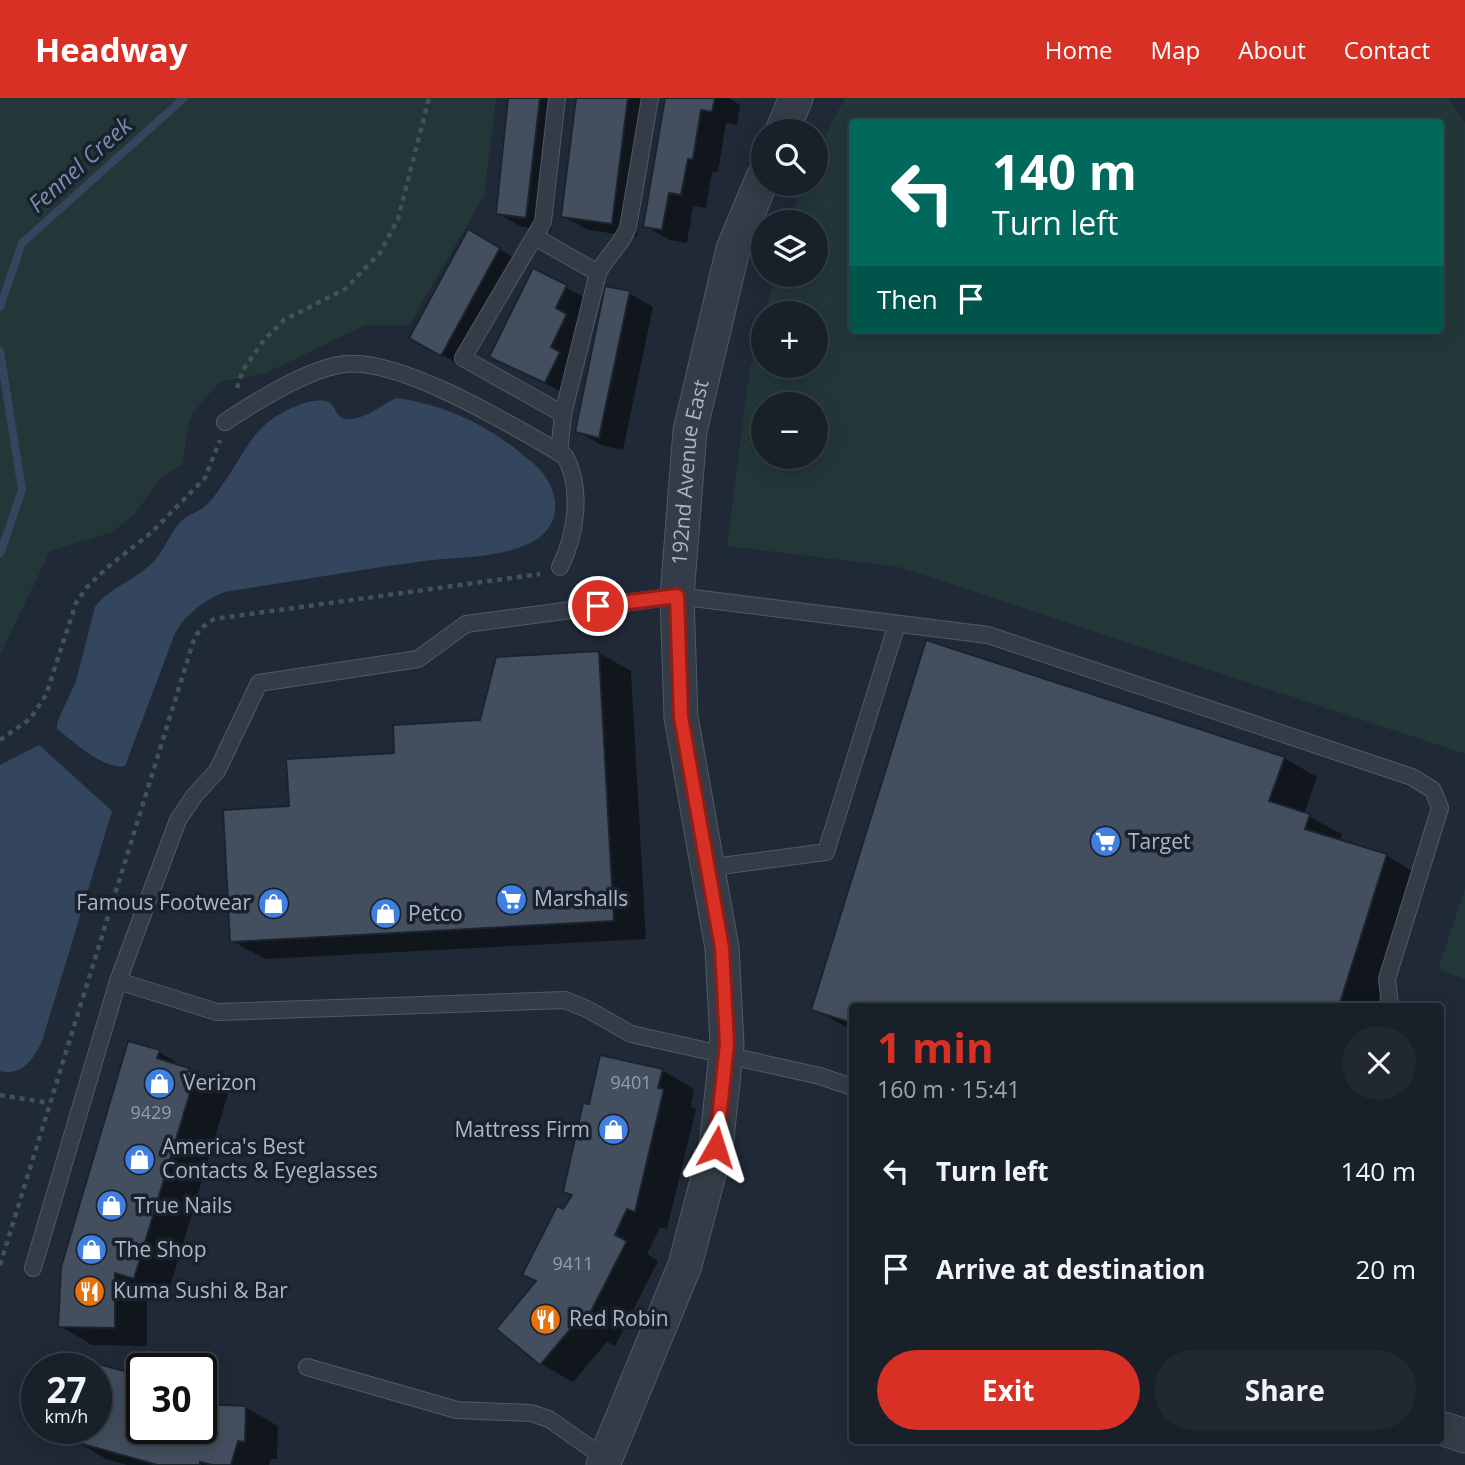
<!DOCTYPE html>
<meta charset="utf-8">
<style>
:root{--surface:#182029;--page:#212831;--text:#f1f3f6;--muted:#9fa3a8;--line:#363e46;--accent:#d93025}
body{margin:0;font-family:"Open Sans",sans-serif;background:var(--page);color:var(--text);height:100vh;display:flex;flex-direction:column;font-size:26px;white-space:nowrap}
*{box-sizing:border-box;margin:0}
p{font-size:23px;color:var(--muted)}
.icon{flex:none;width:38px;height:38px;fill:none;stroke:currentColor;stroke-width:2;stroke-linecap:round;stroke-linejoin:round}
.map{position:relative;flex:1;overflow:hidden}
.details{position:absolute;left:849px;top:905px;width:595px;height:441px;display:flex;flex-direction:column;background:var(--surface);border-radius:7px;box-shadow:0 4px 18px #0003,0 0 0 2px var(--line)}
.details>*{flex:none}
.guide{position:absolute;left:849px;top:21px;width:595px;height:214px;border-radius:7px;box-shadow:0 4px 18px #0003,0 0 0 2px var(--line);background:#00695c;color:#fff;overflow:hidden}
.fabs{position:absolute;left:751px;top:21px;display:grid;gap:14px}
.fabs a{display:grid;place-items:center;width:77px;height:77px;border-radius:50%;background:var(--surface);box-shadow:0 4px 18px #0003,0 0 0 2px var(--line);font-size:35px}
.speed{position:absolute;left:21px;top:1255px;display:flex;gap:14px;font-size:35px;font-weight:700;text-align:center}
.speed>*{display:grid;place-content:center;width:91px;height:91px;border-radius:50%;background:var(--surface);box-shadow:0 4px 18px #0003,0 0 0 2px var(--line);line-height:1}
.speed small{font-size:18px;font-weight:400}
.speed .limit{border:4px solid #111;border-radius:10px;background:#fff;color:#111}
.pin{position:absolute;display:grid;place-items:center;width:60px;height:60px;color:#fff;margin:-30px;border:4px solid #fff;border-radius:50%;box-shadow:0 2px 7px #0007}
.me{position:absolute;width:77px;margin:-38px;rotate:6deg;stroke-linejoin:round;filter:drop-shadow(0 0 5px #0008)}
.turn{display:flex;align-items:center;gap:24px;height:147px;padding:0 28px;font-size:32px}
.turn .icon{width:91px;height:91px;stroke-width:2.5}
.turn b{display:block;font-size:49px;line-height:60px}
.then{display:flex;align-items:center;height:66px;padding:0 28px;background:#0003;gap:14px;font-size:26px}
.round{display:grid;place-items:center;flex:none;width:74px;height:74px;border-radius:37px;background:var(--page)}
.summary{display:flex;align-items:center;justify-content:space-between;height:119px;padding:0 28px}
h1{font-size:42px;font-weight:700;line-height:52px;color:var(--accent)}
.cta{display:flex;gap:14px;margin-top:auto;padding:14px 28px}
.cta a{flex:1;height:80px;border-radius:42px;background:var(--accent);color:#fff;font-size:28px;font-weight:700;line-height:80px;text-align:center}
.cta a+a{background:var(--page);color:var(--text)}
ul{padding:0;list-style:none}
li{display:flex;align-items:center;gap:21px;height:98px;padding:0 28px}
li div{flex:1}
li b{display:block;font-size:26px}
li em{font-style:normal}
header{display:flex;align-items:center;gap:42px;box-sizing:border-box;height:98px;padding:0 35px;background:var(--accent);color:#fff}
header strong{font-size:33px}
nav{display:flex;gap:38px;margin-inline-start:auto;font-size:24px}
.map>svg:first-child{display:block}
.green{fill:#233739;fill-rule:evenodd}
.water{fill:#34455e}
.shadow{fill:#0007}
.lines{fill:none;stroke-linecap:round;stroke-linejoin:round}
.stream{stroke:#34455e;stroke-width:8}
.building{fill:#434f5f;stroke:#1b232e;stroke-width:2}
.lane-casing{stroke:#515965;stroke-width:18}
.street-casing{stroke:#515965;stroke-width:35}
.path{stroke:#405355;stroke-width:4.5;stroke-dasharray:5 5;stroke-linecap:butt}
.lane{stroke:#343c47;stroke-width:16}
.street{stroke:#343c47;stroke-width:33}
.route-casing{stroke:#8d1f18;stroke-width:18}
.route{stroke:#d93025;stroke-width:12}
.labels{text-anchor:middle;stroke-width:7;stroke-linejoin:round;paint-order:stroke}
.number-label{font-size:18px;fill:#939cab}
.street-label{font-size:21px;fill:#aeb6c4;stroke:#19212c}
.poi-label{font-size:21px;fill:#aeb6c4;stroke:#19212c;text-anchor:start}
.water-label{font-size:23px;font-style:italic;fill:#768dac;stroke:#19212c}
</style>
<header>
<strong>Headway</strong>
<nav><a>Home</a><a>Map</a><a>About</a><a>Contact</a></nav>
</header>
<div class="map">
<svg width="1465" height="1367" viewBox="0 0 1465 1367">
<rect width="100%" height="100%" fill="#202a37"/>
<g class="green">
<path d="M0,0H496L484,98L409,227H365L266,275L219,284L193,315L188,327L183,366L163,378L133,418L112,434L50,453L0,557Z"/>
<path d="M845,0H1448L1465,25V656L899,469L727,448L750,270L763,224V268H816V215H765L776,177H816V124H791L801,86H816V56ZM852,24H1440V231H852ZM763,306H816V359H763Z"/>
<path d="M1465,790V881L1438,871Z"/>
</g>
<g class="water">
<path d="M396,300C451,308 491,329 533,365C561,389 566,429 528,446C494,461 459,458 424,463C357,472 290,484 224,494C202,504 187,515 175,535L125,668C104,672 74,644 57,631V625L76,583L95,509C111,488 137,482 154,463C164,453 168,439 177,428C184,418 194,416 203,410C210,405 216,396 220,390C247,354 252,324 299,307C306,304 324,299 330,305C337,311 336,321 348,321C366,321 381,307 396,300Z"/>
<path d="M39,647L112,713L42,943C33,961 23,978 0,973V667Z"/>
</g>
<g class="shadow">
<path d="M510,0H565L551,133L522,129L497,115Z"/>
<path d="M578,0H654L637,139L588,132L563,118Z"/>
<path d="M667,0H729L740,7L737,27L726,25L718,74H712L706,110L693,108L687,145L670,142L645,128Z"/>
<path d="M468,134L524,165L467,271L411,239Z"/>
<path d="M533,172L591,203L575,264L584,269L570,298L491,258Z"/>
<path d="M629,195L653,209L623,352L601,347L577,333Z"/>
<path d="M599,555L631,573L646,841L265,861L232,843L291,710L396,656L482,624Z"/>
<path d="M1284,660L1317,679L1304,716L1342,736L1340,744L1387,758L1419,777L1377,908H852V932L813,911Z"/>
<path d="M159,954L228,996L167,1199L147,1193V1248L92,1247L60,1228Z"/>
<path d="M662,972L694,991L691,1008L696,1011L667,1131L660,1129L647,1156L658,1163L615,1248L607,1244L573,1284L541,1266L538,1184L563,1114L573,1098L590,1008Z"/>
<path d="M96,1267L142,1330H201V1300L217,1308L245,1309L278,1328L277,1361H271L269,1367H127L106,1361L74,1342L75,1338L62,1330H96Z"/>
</g>
<g class="lines">
<g class="stream">
<path d="M0,209L22,145L184,0"/>
<path d="M0,253L22,392L0,456"/>
</g>
</g>
<g class="building">
<path d="M508,0H540L526,120L496,116Z"/>
<path d="M576,0H628L612,126L561,119Z"/>
<path d="M665,0H715L712,14L701,12L693,61H688L681,97L669,95L662,132L643,129Z"/>
<path d="M468,131L500,150L441,258L409,240Z"/>
<path d="M533,170L567,187L556,210L567,216L551,249L560,254L545,285L489,259Z"/>
<path d="M605,188L630,193L599,340L575,334Z"/>
<path d="M926,542L1285,659L1269,703L1310,716L1305,731L1387,756L1339,908H852V925L811,912Z"/>
<path d="M599,553L614,823L230,844L223,712L289,708L286,661L394,655L393,627L480,622L496,559Z"/>
<path d="M128,943L160,952L157,960L189,970L188,973L196,975L134,1181L115,1175V1230L58,1229L61,1169Z"/>
<path d="M600,957L663,971L658,990L664,991L635,1114L627,1111L615,1137L627,1143L582,1231L574,1227L540,1267L496,1231L536,1183L522,1177L557,1108L563,1111L572,1097L563,1094L583,1005L589,1006Z"/>
<path d="M95,1265L142,1278V1330H201V1306L246,1308L245,1344L238,1343L231,1367H212L200,1364V1367H157L72,1343L75,1332L67,1330H96V1270H93Z"/>
</g>
<g class="lines">
<defs>
<g id="lane">
<path d="M557,0L543,124L463,260L563,316L598,175C607,158 621,147 628,130L650,0"/>
<path d="M535,139L598,175"/>
<path d="M225,324C255,304 309,270 345,266C402,260 515,329 565,358C583,391 576,437 560,469"/>
<path d="M559,355L563,316"/>
<path d="M706,770L826,754L897,526"/>
<path d="M118,883L217,914L565,902L587,911L631,936L820,978L852,989"/>
<path d="M33,1170L118,883L178,722L194,698L217,673L259,585L418,561L466,526L677,498L988,537L1412,679L1433,692L1440,710L1387,881L1390,908"/>
<path d="M307,1269L457,1312L531,1315L549,1321L609,1363"/>
</g>
<g id="street">
<path d="M782,33L796,0"/>
<path d="M1444,1331L1465,1338"/>
<path id="s1" d="M603,1367L685,1167L716,1049L727,946L722,850L681,619L677,498L690,333L733,151L763,79"/>
</g>
</defs>
<use href="#lane" class="lane-casing"/>
<use href="#street" class="street-casing"/>
<g class="path">
<path d="M237,290L243,272L264,242L284,222L345,191L380,155L398,121L429,0"/>
<path d="M0,642L30,621L46,597L76,505L87,489L109,468L151,435L205,380L220,342"/>
<path d="M0,997L49,1005"/>
<path d="M0,1167L195,538L204,528L214,521L540,476"/>
</g>
<use href="#lane" class="lane"/>
<use href="#street" class="street"/>
</g>
<g class="lines">
<defs>
<path id="route" d="M598,508L677,498L681,619L722,850L727,946L716,1049"/>
</defs>
<use href="#route" class="route-casing"/>
<use href="#route" class="route"/>
</g>
<defs>
<symbol id="supermarket-disc" viewBox="-11 -11 22 22"><circle r="9.5" fill="#3f7fe0" stroke="#19212c"/><path d="M-6-5.5h2.5l.6 2H6L4.5 2H-2.5L-4.4-4H-6ZM-1.5 3.2a1.3 1.3 0 1 0 .1 0ZM3 3.2a1.3 1.3 0 1 0 .1 0Z" fill="#fff"/></symbol>
<symbol id="shop-disc" viewBox="-11 -11 22 22"><circle r="9.5" fill="#3f7fe0" stroke="#19212c"/><path d="M-5-2.5h2.3a2.7 3.5 0 0 1 5.4 0H5L5.5 6h-11ZM-1.5-2.5h3a1.5 2.3 0 0 0-3 0Z" fill="#fff"/></symbol>
<symbol id="restaurant-disc" viewBox="-11 -11 22 22"><circle r="9.5" fill="#e8710a" stroke="#19212c"/><path d="M-5-6h1v4h1v-4h1v4h1v-4h1v5L-1.5 .5V6h-2V.5L-5-1ZM5-6V6H3V1.5H1.5Q1.5-4 5-6Z" fill="#fff"/></symbol>
</defs>
<g fill-rule="evenodd">
<use href="#supermarket-disc" x="1088" y="726" width="35" height="35"/>
<use href="#supermarket-disc" x="494" y="784" width="35" height="35"/>
<use href="#shop-disc" x="256" y="788" width="35" height="35"/>
<use href="#shop-disc" x="368" y="798" width="35" height="35"/>
<use href="#shop-disc" x="142" y="968" width="35" height="35"/>
<use href="#shop-disc" x="596" y="1014" width="35" height="35"/>
<use href="#shop-disc" x="122" y="1044" width="35" height="35"/>
<use href="#shop-disc" x="94" y="1090" width="35" height="35"/>
<use href="#shop-disc" x="74" y="1134" width="35" height="35"/>
<use href="#restaurant-disc" x="72" y="1176" width="35" height="35"/>
<use href="#restaurant-disc" x="528" y="1204" width="35" height="35"/>
</g>
<g class="labels">
<g class="number-label">
<text x="631" y="991">9401</text>
<text x="151" y="1021">9429</text>
<text x="573" y="1172">9411</text>
</g>
<g class="street-label">
<text dy="7" stroke="none"><textPath href="#s1" startOffset="1018">192nd Avenue East</textPath></text>
</g>
<g class="poi-label">
<text x="1128" y="751">Target</text>
<text x="534" y="808">Marshalls</text>
<text x="251" y="812" text-anchor="end">Famous Footwear</text>
<text x="408" y="823">Petco</text>
<text x="183" y="992">Verizon</text>
<text x="590" y="1039" text-anchor="end">Mattress Firm</text>
<text x="162" y="1056">America's Best<tspan x="162" dy="24">Contacts &amp; Eyeglasses</tspan></text>
<text x="134" y="1115">True Nails</text>
<text x="115" y="1159">The Shop</text>
<text x="113" y="1200">Kuma Sushi &amp; Bar</text>
<text x="569" y="1228">Red Robin</text>
</g>
<g class="water-label">
<text transform="translate(80 67) rotate(-42)" y="8">Fennel Creek</text>
</g>
</g>
</svg>
<div class="fabs">
<a><svg class="icon" aria-label="search" viewBox="0 0 24 24"><circle cx="10" cy="10" r="6"/><path d="M15 15l6 6"/></svg></a>
<a><svg class="icon" aria-label="layers" viewBox="0 0 24 24"><path d="M12 4l9 5-9 5-9-5zM3 14l9 5 9-5"/></svg></a>
<a>+</a>
<a>−</a>
</div>
<div class="speed"><div>27<small>km/h</small></div><div class="limit">30</div></div>
<div class="pin" style="left:598px;top:508px;background:#d93025"><svg class="icon" aria-label="arrive" viewBox="0 0 24 24"><path d="M6 21V4h12l-3 4 3 4H6"/></svg></div>
<svg class="me" style="left:716px;top:1049px" viewBox="-20 -20 40 40"><path d="M0-17L14 15 0 8-14 15z" fill="#d93025" stroke="#fff" stroke-width="4"/></svg>
<div class="guide">
<div class="turn"><svg class="icon" aria-label="left" viewBox="0 0 24 24"><path d="M17 20v-9H6M10 6l-5 5 5 5"/></svg><div><b>140 m</b>Turn left</div></div>
<div class="then">Then<svg class="icon" aria-label="arrive" viewBox="0 0 24 24"><path d="M6 21V4h12l-3 4 3 4H6"/></svg></div>
</div>
<section class="details">
<div class="summary"><div><h1>1 min</h1><p>160 m · 15:41</p></div><a class="round"><svg class="icon" aria-label="close" viewBox="0 0 24 24"><path d="M6 6l12 12M18 6L6 18"/></svg></a></div>
<ul>
<li><svg class="icon" aria-label="left" viewBox="0 0 24 24"><path d="M17 20v-9H6M10 6l-5 5 5 5"/></svg><div><b>Turn left</b></div><em>140 m</em></li>
<li><svg class="icon" aria-label="arrive" viewBox="0 0 24 24"><path d="M6 21V4h12l-3 4 3 4H6"/></svg><div><b>Arrive at destination</b></div><em>20 m</em></li>
</ul>
<div class="cta"><a>Exit</a><a>Share</a></div>
</section>
</div>
